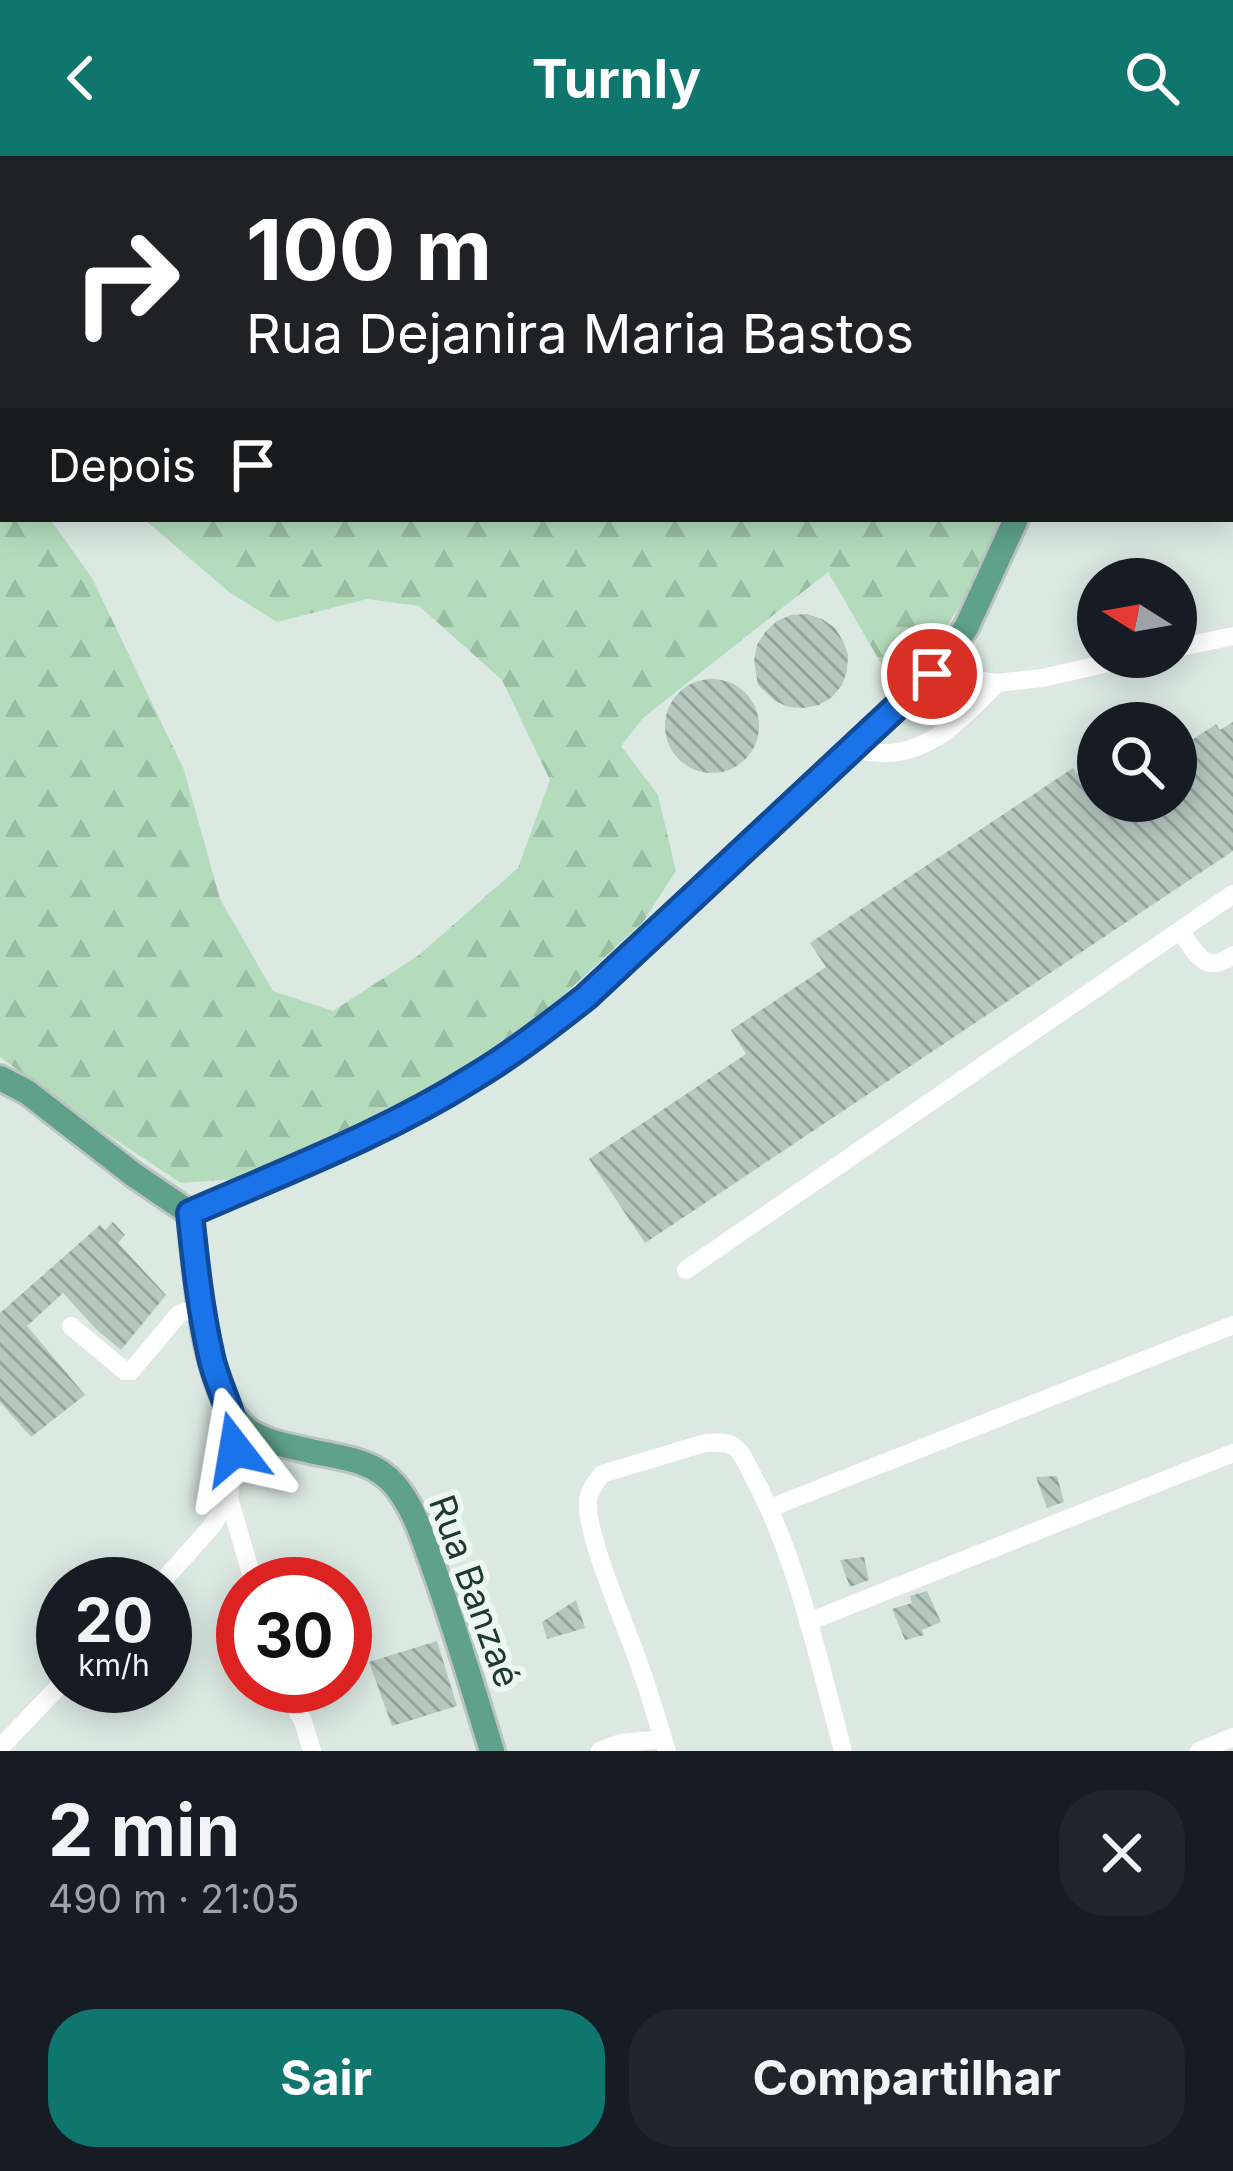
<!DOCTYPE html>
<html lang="pt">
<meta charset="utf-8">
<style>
:root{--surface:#171b24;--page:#20242c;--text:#f1f3f6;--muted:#9ea1a6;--accent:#0f766e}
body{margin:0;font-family:Inter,sans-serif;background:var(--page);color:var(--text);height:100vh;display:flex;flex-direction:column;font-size:45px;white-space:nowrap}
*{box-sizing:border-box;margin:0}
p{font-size:39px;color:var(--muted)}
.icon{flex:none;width:66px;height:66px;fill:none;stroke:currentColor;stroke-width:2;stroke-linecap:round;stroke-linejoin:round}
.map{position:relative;height:1595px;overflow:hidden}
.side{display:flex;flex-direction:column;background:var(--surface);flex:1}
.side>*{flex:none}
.guide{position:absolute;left:0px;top:0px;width:1233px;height:366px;box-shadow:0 6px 30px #0003;background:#202124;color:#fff;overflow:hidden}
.needle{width:78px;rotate:281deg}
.controls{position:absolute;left:1077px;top:402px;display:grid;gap:24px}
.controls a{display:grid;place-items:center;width:120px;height:120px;border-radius:50%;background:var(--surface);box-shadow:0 6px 30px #0003;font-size:60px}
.speed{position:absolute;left:36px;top:1401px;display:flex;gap:24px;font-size:60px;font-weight:700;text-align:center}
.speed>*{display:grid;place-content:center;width:156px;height:156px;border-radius:50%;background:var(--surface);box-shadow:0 6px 30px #0003;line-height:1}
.speed small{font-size:30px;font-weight:400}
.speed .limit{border:18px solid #d22;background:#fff;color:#111}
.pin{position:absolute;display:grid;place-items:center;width:102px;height:102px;color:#fff;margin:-51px;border:6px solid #fff;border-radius:50%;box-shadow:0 3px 12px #0007}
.me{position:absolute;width:132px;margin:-66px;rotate:346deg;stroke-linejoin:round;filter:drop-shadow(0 0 9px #0008)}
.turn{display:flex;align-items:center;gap:42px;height:252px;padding:0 48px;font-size:54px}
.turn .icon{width:156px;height:156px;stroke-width:2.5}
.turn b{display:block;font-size:84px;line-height:102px}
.then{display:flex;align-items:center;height:114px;padding:0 48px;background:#0003;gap:24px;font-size:45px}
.round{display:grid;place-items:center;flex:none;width:126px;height:126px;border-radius:48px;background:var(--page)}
.summary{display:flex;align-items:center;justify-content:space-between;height:204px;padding:0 48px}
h1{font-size:72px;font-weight:700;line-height:90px}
.cta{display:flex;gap:24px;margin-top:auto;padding:24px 48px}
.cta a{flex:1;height:138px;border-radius:48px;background:var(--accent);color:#fff;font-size:48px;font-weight:700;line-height:138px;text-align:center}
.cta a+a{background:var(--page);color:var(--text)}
header{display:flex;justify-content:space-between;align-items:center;height:156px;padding:0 48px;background:var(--accent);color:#fff;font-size:54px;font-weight:700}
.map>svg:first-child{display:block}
.forest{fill:url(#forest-firs)}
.building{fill:url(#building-back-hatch)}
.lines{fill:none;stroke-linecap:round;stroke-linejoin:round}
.major-casing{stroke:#bcc4c1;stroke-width:30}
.minor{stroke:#fff;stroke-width:18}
.major{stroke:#5fa18b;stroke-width:24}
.route-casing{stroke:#114b97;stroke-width:30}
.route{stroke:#1a73e8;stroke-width:21}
.labels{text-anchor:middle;stroke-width:12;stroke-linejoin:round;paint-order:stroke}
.street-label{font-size:36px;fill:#1e3930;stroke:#edf6f1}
</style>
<header><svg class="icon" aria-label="back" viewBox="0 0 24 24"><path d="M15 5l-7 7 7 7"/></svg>Turnly<svg class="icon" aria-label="search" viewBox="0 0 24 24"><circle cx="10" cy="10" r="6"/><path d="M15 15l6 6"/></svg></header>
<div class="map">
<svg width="1233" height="1595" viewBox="0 0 1233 1595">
<defs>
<pattern id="forest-firs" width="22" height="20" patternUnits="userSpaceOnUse" patternTransform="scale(3)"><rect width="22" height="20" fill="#b4dcbc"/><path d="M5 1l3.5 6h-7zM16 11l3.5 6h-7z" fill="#9abea2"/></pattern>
<pattern id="building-back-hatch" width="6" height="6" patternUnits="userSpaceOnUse" patternTransform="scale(3)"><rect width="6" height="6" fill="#b5c7be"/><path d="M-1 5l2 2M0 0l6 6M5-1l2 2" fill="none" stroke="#93a39b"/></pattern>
</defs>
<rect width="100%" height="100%" fill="#dce9e3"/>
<g class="forest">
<path d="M221,0H1019V3H222Z"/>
<path d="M0,250L3,257V363H50L92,422L184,614L220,743L273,835L333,855L419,799L518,712L550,624L502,524L419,450L367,443L277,466L229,436L144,363H1003L980,416L931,497L893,528L828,416L643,562L621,590L658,639L676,715L643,766L516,883L387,954L248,1022L181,1027L78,959L0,901Z"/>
</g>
<g class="building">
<path d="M807,458L822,463L835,472L843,485L848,499L847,515L842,529L832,541L819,549L804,552L789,551L775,545L758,529L754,505L757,489L765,476L777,465L791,459Z"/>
<circle cx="712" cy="570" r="47"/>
<path d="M1233,566V695L645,1087L589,1003L746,898L731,874L826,811L810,787L1073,612L1077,618L1084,613L1089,622L1098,616V645H1176V576L1184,589L1216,568L1220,574Z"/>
<path d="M113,1066L125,1079L118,1087L166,1139L121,1194L96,1173L63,1137L27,1170L85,1239L31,1281L0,1246V1157L100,1069L105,1074Z"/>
<path d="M1057,1320L1064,1346L1047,1352L1036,1321Z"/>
<path d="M864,1401L869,1424L850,1431L840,1404Z"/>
<path d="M927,1435L941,1466L922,1474L924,1479L905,1484L892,1453L912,1447L910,1440Z"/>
<path d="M576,1444L585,1472L547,1483L542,1466Z"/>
<path d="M437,1485L457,1550L392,1570L369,1506Z"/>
</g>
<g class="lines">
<defs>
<g id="major">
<path d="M1187,3L1190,0"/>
<path d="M0,922L27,936L134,1019L190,1057"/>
<path d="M190,1057C286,1015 384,978 473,922C513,898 549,870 586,841L932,518L966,472L1016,363"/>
<path d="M190,1057C196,1112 202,1242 249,1275C267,1287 290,1290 310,1295C341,1302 372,1303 394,1328C414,1351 423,1382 433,1410C455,1471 473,1533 492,1595"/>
</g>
</defs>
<use href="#major" class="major-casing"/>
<g class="minor">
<path d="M1176,492L1233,480"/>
<path d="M932,518L997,527L1042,522L1135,501"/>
<path d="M850,593C862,595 876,598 888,597C934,595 967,558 997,527"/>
<path d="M1180,775C1197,797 1204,820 1233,799"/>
<path d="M686,1114L1233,738"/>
<path d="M71,1170L125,1215H131L179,1158L201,1151"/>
<path d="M232,1258L236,1277L229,1342L254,1428"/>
<path d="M770,1352L1233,1169"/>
<path d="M160,1428L212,1370L229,1342"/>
<path d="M808,1466L1233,1297"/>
<path d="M283,1530L303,1565L312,1595"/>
<path d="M0,1592L63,1526"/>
<path d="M600,1595L621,1587L663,1583"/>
<path d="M667,1595C657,1565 649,1534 638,1505C626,1470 584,1375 588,1343C590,1333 596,1326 602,1318L705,1287C713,1287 725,1285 733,1290C742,1295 748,1311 753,1320C798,1404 818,1503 843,1595"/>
<path d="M1199,1595L1233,1581"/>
</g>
<use href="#major" class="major"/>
</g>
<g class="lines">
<defs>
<path id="route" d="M235,1293C237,1260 218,1233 211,1201C200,1153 195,1105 190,1057C286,1015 384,978 473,922C513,898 549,870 586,841L932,518"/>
</defs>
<use href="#route" class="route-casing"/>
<use href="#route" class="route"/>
</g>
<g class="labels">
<g class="street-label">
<text transform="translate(475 1435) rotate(70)" y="13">Rua Banzaé</text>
</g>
</g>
</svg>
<div class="controls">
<a><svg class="needle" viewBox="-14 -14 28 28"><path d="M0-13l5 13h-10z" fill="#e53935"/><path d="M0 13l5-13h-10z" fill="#9ea1a6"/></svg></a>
<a><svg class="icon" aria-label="search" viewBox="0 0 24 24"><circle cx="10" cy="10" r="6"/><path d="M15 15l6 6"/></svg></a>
</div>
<div class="speed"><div>20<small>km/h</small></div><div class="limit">30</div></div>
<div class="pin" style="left:932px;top:518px;background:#d93025"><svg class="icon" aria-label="arrive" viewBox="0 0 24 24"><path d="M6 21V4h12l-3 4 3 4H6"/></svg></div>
<svg class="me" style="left:235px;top:1293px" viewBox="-20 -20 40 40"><path d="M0-17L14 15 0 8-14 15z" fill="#1a73e8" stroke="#fff" stroke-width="4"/></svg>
<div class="guide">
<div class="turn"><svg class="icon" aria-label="right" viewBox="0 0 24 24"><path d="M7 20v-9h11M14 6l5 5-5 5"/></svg><div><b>100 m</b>Rua Dejanira Maria Bastos</div></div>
<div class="then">Depois<svg class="icon" aria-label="arrive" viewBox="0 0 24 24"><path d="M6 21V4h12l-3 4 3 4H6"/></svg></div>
</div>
</div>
<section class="side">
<div class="summary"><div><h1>2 min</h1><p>490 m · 21:05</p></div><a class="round"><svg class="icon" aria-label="close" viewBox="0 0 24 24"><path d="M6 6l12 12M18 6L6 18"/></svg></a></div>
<div class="cta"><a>Sair</a><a>Compartilhar</a></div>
</section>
